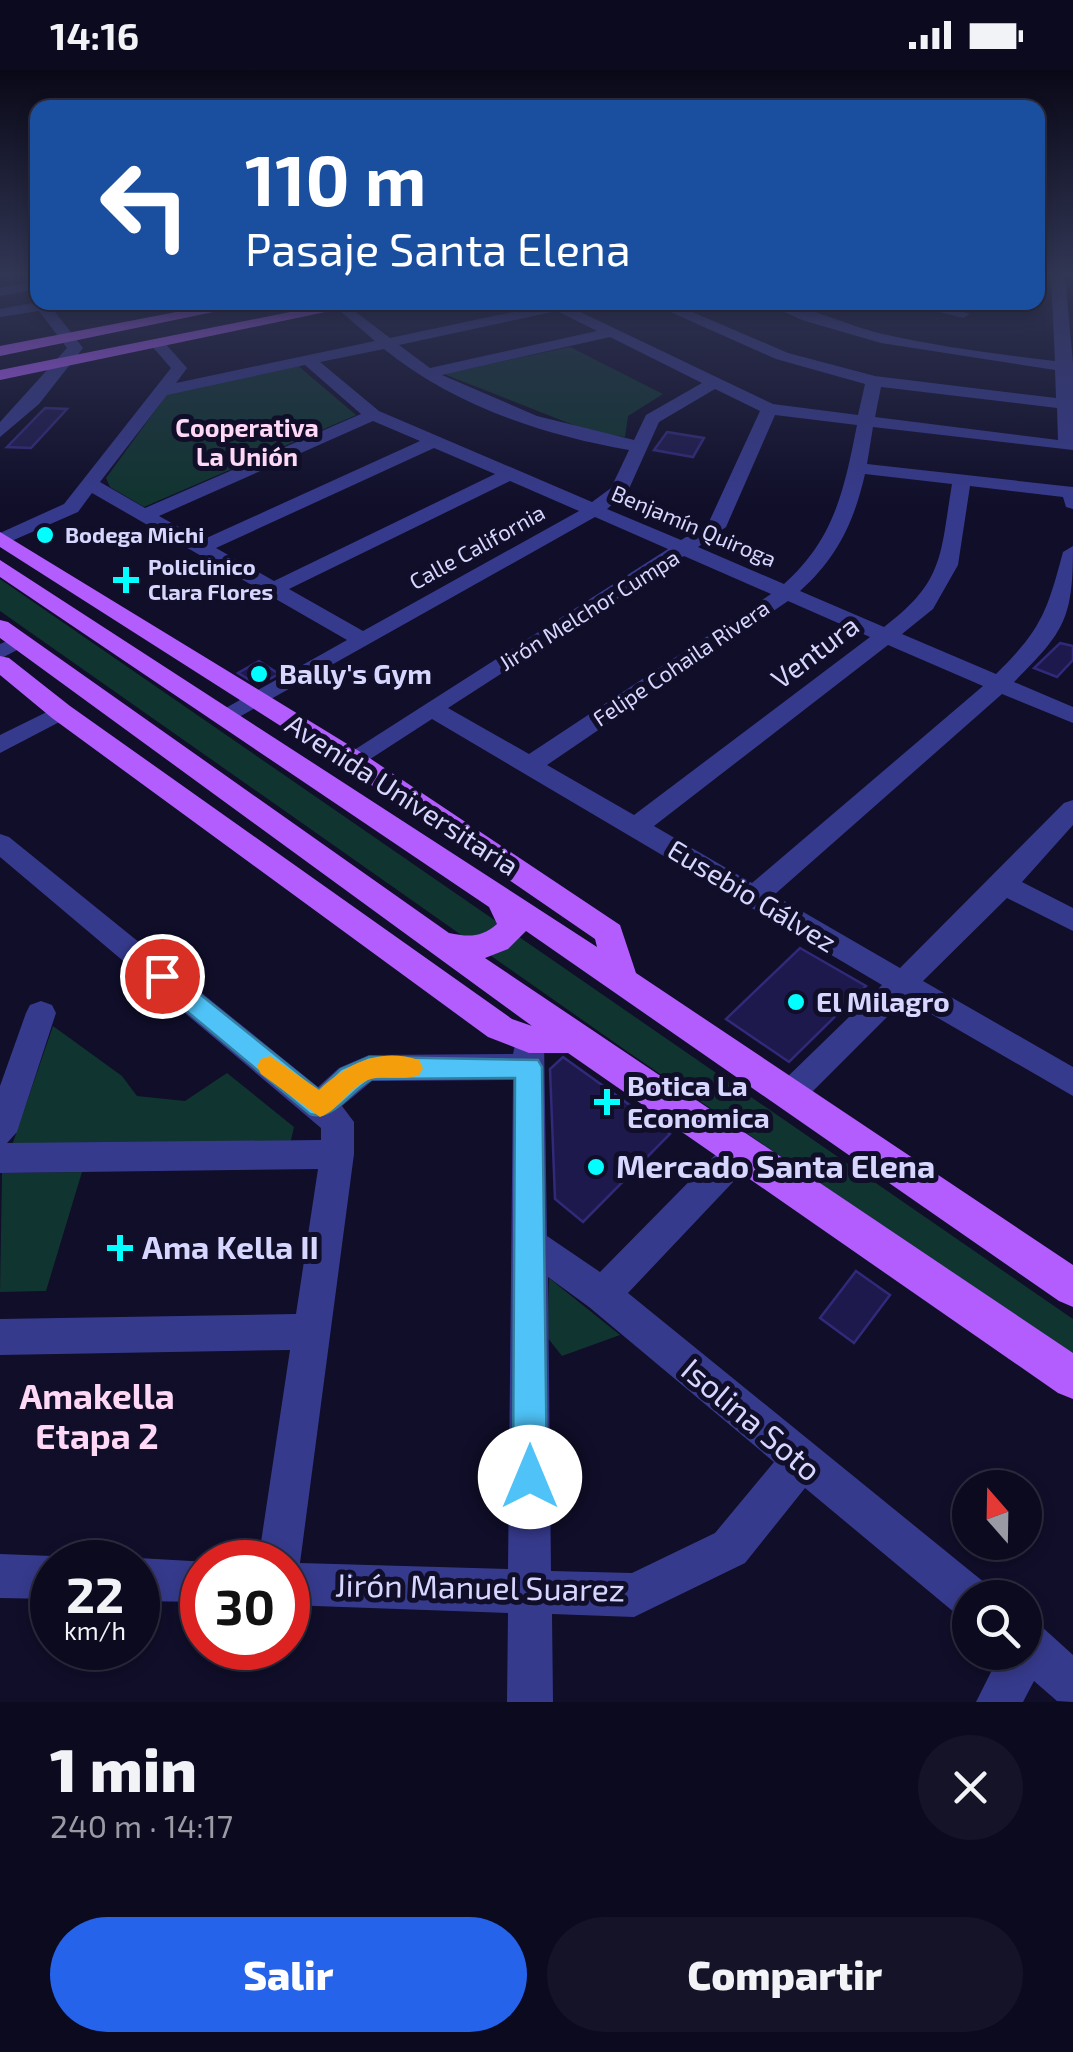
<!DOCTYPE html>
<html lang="es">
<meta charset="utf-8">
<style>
:root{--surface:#0c0a1f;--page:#151328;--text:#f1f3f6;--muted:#9a9aa4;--line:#2c2b3d;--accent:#2563eb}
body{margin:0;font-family:"Exo 2",sans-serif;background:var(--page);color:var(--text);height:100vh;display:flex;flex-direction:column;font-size:38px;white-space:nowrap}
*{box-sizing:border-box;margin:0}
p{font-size:32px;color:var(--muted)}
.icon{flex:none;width:55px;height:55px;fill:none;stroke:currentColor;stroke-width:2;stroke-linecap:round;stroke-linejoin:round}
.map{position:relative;height:1632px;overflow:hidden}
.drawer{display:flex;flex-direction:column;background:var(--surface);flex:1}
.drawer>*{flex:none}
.top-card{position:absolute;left:30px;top:30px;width:1015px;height:210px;border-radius:20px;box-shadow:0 5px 15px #0003,0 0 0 2px var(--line);background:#1a4fa0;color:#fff;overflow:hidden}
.needle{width:65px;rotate:340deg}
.controls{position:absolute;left:952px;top:1400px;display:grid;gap:20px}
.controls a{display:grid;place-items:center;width:90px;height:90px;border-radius:50%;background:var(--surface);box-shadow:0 5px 15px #0003,0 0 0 2px var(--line);font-size:50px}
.speed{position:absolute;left:30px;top:1470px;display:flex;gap:20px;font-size:50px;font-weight:700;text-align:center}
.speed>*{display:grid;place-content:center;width:130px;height:130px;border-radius:50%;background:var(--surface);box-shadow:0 5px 15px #0003,0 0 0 2px var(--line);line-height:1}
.speed small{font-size:25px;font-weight:400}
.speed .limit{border:15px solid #d22;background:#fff;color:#111}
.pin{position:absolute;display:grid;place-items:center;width:85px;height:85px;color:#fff;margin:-42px;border:5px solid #fff;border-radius:50%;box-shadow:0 2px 10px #0007}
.me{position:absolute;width:110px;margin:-55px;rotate:0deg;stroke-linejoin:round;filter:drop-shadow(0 0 8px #0008)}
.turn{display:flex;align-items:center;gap:35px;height:210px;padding:0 50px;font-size:45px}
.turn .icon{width:130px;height:130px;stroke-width:2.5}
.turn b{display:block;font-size:70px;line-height:85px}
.round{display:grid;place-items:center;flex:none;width:105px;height:105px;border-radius:52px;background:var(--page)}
.overview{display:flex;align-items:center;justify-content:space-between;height:170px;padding:0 50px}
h1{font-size:60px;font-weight:800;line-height:75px}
.primary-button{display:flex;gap:20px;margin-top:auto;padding:20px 50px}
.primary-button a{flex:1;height:115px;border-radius:60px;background:var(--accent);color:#fff;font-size:40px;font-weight:800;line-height:115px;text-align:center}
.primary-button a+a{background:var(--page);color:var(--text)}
.status{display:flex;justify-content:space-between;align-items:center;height:70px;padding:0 50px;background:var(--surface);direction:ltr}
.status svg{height:28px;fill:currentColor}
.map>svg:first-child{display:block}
.green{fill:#10342f}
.building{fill:#1e194c;stroke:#312979;stroke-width:2.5}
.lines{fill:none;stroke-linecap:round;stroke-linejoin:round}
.minor{fill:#363a8c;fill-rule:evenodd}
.major{fill:#b35dff;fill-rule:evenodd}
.route{fill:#4fc3f7;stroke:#337fa1;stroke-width:2.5}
.slow{fill:#f59e0b}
.poi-dot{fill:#02feff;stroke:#100e29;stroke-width:4}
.labels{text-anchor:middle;stroke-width:10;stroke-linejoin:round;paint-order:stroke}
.far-street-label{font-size:22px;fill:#d7d6ff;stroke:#100e29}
.far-poi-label{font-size:22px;font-weight:bold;fill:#d7d6ff;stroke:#100e29;text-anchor:start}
.far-neighbourhood-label{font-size:25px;font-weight:bold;fill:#ffd8f5;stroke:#100e29}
.street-label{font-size:28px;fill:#d7d6ff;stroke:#100e29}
.poi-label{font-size:28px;font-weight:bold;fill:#d7d6ff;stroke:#100e29;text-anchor:start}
.near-poi-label{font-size:32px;font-weight:bold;fill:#d7d6ff;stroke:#100e29;text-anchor:start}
.near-street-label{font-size:32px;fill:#d7d6ff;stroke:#100e29}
.near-neighbourhood-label{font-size:35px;font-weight:bold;fill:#ffd8f5;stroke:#100e29}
</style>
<div class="status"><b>14:16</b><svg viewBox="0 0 49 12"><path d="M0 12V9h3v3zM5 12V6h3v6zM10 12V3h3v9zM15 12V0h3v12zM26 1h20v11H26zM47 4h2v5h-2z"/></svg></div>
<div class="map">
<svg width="1073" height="1632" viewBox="0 0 1073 1632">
<rect width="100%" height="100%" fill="#100e29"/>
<g class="green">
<path d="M570,277L663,324L628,346L625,367L591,362L444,304Z"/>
<path d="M296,294L356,345L144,437L110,417L106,408L168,323Z"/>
<path d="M0,509L1073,1249V1286L628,982L0,541Z"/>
<path d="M53,956L122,1006L137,1026L185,1031L227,1003L294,1057L289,1079L10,1081Z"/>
<path d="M82,1102L46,1221L0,1222L2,1103Z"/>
<path d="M549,1208L620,1265L562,1286L547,1267Z"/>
</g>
<g class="building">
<path d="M45,338L67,339L31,378L7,377Z"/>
<path d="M667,362L704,368L693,387L654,380Z"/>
<path d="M1060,573L1073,576V590L1057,607L1034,598Z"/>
<path d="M259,591L279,604L258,615L238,603Z"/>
<path d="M800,878L866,916L789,992L726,949Z"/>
<path d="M563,987L670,1064L583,1152L555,1129L550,999Z"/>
<path d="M856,1201L890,1225L854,1273L820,1248Z"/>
</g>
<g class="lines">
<g class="minor">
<path d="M1051,207H1065L1073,293V380L873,357L867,394L1073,417V439L1066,437L1063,427L970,416L958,495L933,539L902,564L996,604C1041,560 1047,542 1063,482L1073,476C1073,549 1065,561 1014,612L1073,637V653L1002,624L774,825L900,898L1064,733L1073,730V755L1022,812L1073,838V861L1007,828L923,911L1073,997V1026L905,929L801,1033L790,1037L779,1033L774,1024L779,1015L882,915L432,649L361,695H343L340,689L668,479L595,447L223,656L211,649L215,644L347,570L92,423L78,442L0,476V463L64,434L171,298L150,274L153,271H163L187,298L176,313L375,271L339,240L337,237L344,233L390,268L545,235L542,232H572V238L773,334L858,345L865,314L776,289L648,232H669L788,283L875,306L1056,328L1055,300L881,273L802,250L762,232C803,232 843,255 883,264C940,277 997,284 1055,291ZM557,241L597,261L430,298L399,275ZM610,267L702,313L646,345L634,370L537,346L442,305ZM384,279C453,335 542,365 629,380L611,418L592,432L379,341L320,292ZM305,295L361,344L145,438L100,412L167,325ZM881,317L1057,338L1058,370L875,347ZM715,319L760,341L708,454L681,470L607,439L628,421L659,352ZM775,345L857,355C844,420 835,468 784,514L698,477L726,457ZM373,351L420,371L202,470L159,446ZM434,378L495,404L274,511L216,478ZM865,404L952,414C940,485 945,511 884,557L800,521C837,488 854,452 865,404ZM510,411L579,441L363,561L289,519ZM684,486L771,524L529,684L448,638ZM788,531L870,567L634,745L547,695ZM888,575L983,616L752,813L654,756Z"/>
<path d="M28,213L35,217L33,220L0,226V218Z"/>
<path d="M38,228V232H65L52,238L83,278L39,334L0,367V352L67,278L39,241L0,247V239L33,233Z"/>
<path d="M901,232H930L970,244L963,248Z"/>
<path d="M21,565L32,572L0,589V574Z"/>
<path d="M61,635L69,637L73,642L69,647L0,683V665Z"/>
<path d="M0,764L9,767L318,1017L339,998L369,985L513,984L518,961L529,958L540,961L544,970L547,1166L600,1202L727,1073L739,1069L751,1073L756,1083L751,1093L628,1223L985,1513L992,1528H970V1550L955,1543L805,1418L745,1493L634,1547L552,1544L553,1632H507L508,1543L288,1535V1492H258L290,1280L0,1285V1249L296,1244L318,1099L0,1103V1016L26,943L30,935L41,931L52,935L56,943L17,1062L7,1073L321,1070V1058L0,787ZM513,1010L508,1499L300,1493L354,1084V1052L342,1036L372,1011ZM548,1207L589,1237L774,1392L715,1463L632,1503L551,1501Z"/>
<path d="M0,1484L52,1486L67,1492H52V1529L0,1528Z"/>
<path d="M138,1488L209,1492H202V1532L138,1531V1492H128Z"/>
<path d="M1025,1550L1041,1556L1073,1585V1632L1057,1631L1034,1611L1023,1632H976L1001,1582H1025Z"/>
</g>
<g class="major">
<path d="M228,232H262L0,286V276Z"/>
<path d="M340,232H373L0,310V300Z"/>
<path d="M0,462L362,683L620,855L636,903L1073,1195V1237L1059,1231L526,861L508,879L485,888L1073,1283V1329L1058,1323L568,983H529L488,967L52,648L0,605V586L9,588L70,636L512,949L532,956L0,568V550L8,552L449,863C468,867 481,868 497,854L489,837L0,507V490L597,877L595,869L342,695L0,477Z"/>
</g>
</g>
<linearGradient id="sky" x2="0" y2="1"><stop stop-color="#090817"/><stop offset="0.47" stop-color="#313654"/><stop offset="1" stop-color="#313654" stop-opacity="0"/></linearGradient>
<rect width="1073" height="436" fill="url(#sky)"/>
<path class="route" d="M162,897L170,900L319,1020L341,999L369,987L538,990L542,997L547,1407L542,1419L530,1424L518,1419L513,1407L515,1008L372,1009C351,1019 334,1052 310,1044L153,913L149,906L153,900Z"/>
<path class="slow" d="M270,986L319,1020C347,994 379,977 419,990L423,998L419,1005C403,1011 386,1005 371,1009C350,1015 340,1040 320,1047L261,1004L257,996L261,989Z"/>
<g class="poi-dot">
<circle cx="45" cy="465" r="10"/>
<path d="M121 495h10v10h10v10h-10v10h-10v-10h-10v-10h10z"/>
<circle cx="259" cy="604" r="10"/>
<circle cx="796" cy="932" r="10"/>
<path d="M602 1017h10v10h10v10h-10v10h-10v-10h-10v-10h10z"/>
<circle cx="596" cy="1097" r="10"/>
<path d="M115 1163h10v10h10v10h-10v10h-10v-10h-10v-10h10z"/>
</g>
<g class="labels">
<g class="far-street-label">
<text transform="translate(694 456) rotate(23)" y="8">Benjamín Quiroga</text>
<text transform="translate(477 477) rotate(-29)" y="8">Calle California</text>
<text transform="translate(589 540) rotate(-32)" y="8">Jirón Melchor Cumpa</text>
<text transform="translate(681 593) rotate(-34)" y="8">Felipe Cohaila Rivera</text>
</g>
<g class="far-poi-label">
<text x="65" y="473">Bodega Michi</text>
<text x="148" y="505">Policlinico<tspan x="148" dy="25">Clara Flores</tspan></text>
</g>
<g class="far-neighbourhood-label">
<text x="247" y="367">Cooperativa<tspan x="247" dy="29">La Unión</tspan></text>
</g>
<g class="street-label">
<text transform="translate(815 582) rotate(-37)" y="10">Ventura</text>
<text transform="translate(402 725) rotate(33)" y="10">Avenida Universitaria</text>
<text transform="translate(752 826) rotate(31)" y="10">Eusebio Gálvez</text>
</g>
<g class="poi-label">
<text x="279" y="614">Bally's Gym</text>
<text x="816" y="942">El Milagro</text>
<text x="627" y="1026">Botica La<tspan x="627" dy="32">Economica</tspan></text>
</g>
<g class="near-poi-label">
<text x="616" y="1108">Mercado Santa Elena</text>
<text x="142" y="1189">Ama Kella II</text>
</g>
<g class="near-street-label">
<text transform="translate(751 1350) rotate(40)" y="11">Isolina Soto</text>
<text transform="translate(480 1518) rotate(1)" y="11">Jirón Manuel Suarez</text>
</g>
<g class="near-neighbourhood-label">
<text x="97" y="1339">Amakella<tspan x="97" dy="40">Etapa 2</tspan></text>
</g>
</g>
</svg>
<div class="controls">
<a><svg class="needle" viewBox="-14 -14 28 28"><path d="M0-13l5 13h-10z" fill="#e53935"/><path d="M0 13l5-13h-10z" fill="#9a9aa4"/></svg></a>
<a><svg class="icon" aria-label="search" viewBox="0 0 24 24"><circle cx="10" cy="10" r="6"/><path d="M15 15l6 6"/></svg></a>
</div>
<div class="speed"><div>22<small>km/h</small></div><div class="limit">30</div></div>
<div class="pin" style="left:162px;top:906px;background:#d93025"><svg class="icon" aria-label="arrive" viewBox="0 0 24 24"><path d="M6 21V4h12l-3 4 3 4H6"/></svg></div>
<svg class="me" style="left:530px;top:1407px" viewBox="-20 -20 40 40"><circle r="19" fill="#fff"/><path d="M0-13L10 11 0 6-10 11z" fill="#4fc3f7"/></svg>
<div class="top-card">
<div class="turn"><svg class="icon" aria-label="left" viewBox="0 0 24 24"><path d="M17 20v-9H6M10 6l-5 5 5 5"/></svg><div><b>110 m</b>Pasaje Santa Elena</div></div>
</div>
</div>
<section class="drawer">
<div class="overview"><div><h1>1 min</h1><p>240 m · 14:17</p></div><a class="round"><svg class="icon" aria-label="close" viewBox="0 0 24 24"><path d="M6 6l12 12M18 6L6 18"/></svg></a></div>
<div class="primary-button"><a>Salir</a><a>Compartir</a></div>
</section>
